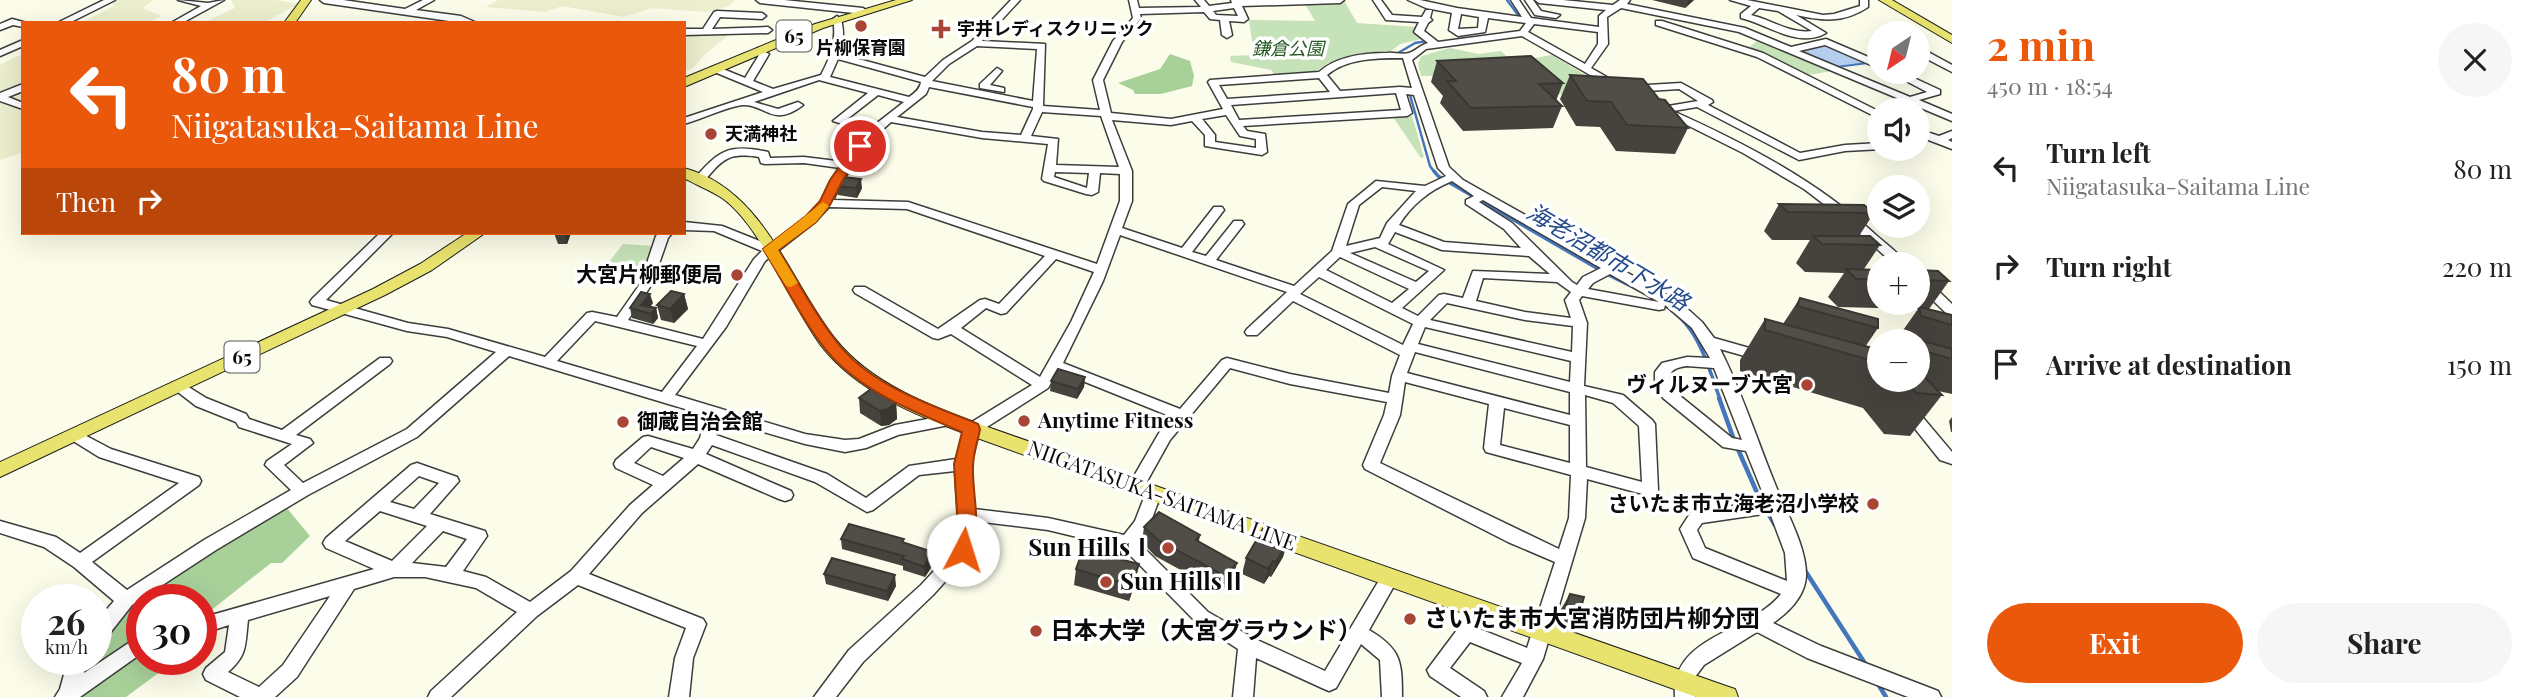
<!DOCTYPE html>
<meta charset="utf-8">
<style>
:root{--surface:#fff;--page:#f6f6f6;--text:#222;--muted:#767676;--accent:#ea580c}
body{margin:0;font-family:"Playfair Display","Noto Sans JP",serif;background:var(--page);color:var(--text);height:100vh;display:flex;flex-direction:column;font-size:26px;white-space:nowrap}
*{box-sizing:border-box;margin:0}
p{font-size:23px;color:var(--muted)}
.icon{flex:none;width:38px;height:38px;fill:none;stroke:currentColor;stroke-width:2;stroke-linecap:round;stroke-linejoin:round}
.map{position:relative;flex:1;overflow:hidden}
.details{display:flex;flex-direction:column;background:var(--surface);width:595px}
.details>*{flex:none}
.top-card{position:absolute;left:21px;top:21px;width:665px;height:214px;border-radius:0px;box-shadow:0 7px 28px #0002;background:#ea580c;color:#fff;overflow:hidden}
.needle{width:46px;rotate:215deg}
.controls{position:absolute;left:1867px;top:21px;display:grid;gap:14px}
.controls a{display:grid;place-items:center;width:63px;height:63px;border-radius:50%;background:var(--surface);box-shadow:0 7px 28px #0002;font-size:35px}
.speed{position:absolute;left:21px;top:584px;display:flex;gap:14px;font-size:35px;font-weight:700;text-align:center}
.speed>*{display:grid;place-content:center;width:91px;height:91px;border-radius:50%;background:var(--surface);box-shadow:0 7px 28px #0002;line-height:1}
.speed small{font-size:18px;font-weight:400}
.speed .limit{border:10px solid #d22;background:#fff;color:#111}
.pin{position:absolute;display:grid;place-items:center;width:60px;height:60px;color:#fff;margin:-30px;border:4px solid #fff;border-radius:50%;box-shadow:0 2px 7px #0007}
.me{position:absolute;width:77px;margin:-38px;rotate:5deg;stroke-linejoin:round;filter:drop-shadow(0 0 5px #0008)}
.turn{display:flex;align-items:center;gap:24px;height:147px;padding:0 35px;font-size:32px}
.turn .icon{width:91px;height:91px;stroke-width:2.5}
.turn b{display:block;font-size:49px;line-height:60px}
.then{display:flex;align-items:center;height:66px;padding:0 35px;background:#0003;gap:14px;font-size:26px}
.round{display:grid;place-items:center;flex:none;width:74px;height:74px;border-radius:37px;background:var(--page)}
.overview{display:flex;align-items:center;justify-content:space-between;height:119px;padding:0 35px}
h1{font-size:42px;font-weight:700;line-height:52px;color:var(--accent)}
.cta{display:flex;gap:14px;margin-top:auto;padding:14px 35px}
.cta a{flex:1;height:80px;border-radius:42px;background:var(--accent);color:#fff;font-size:28px;font-weight:700;line-height:80px;text-align:center}
.cta a+a{background:var(--page);color:var(--text)}
ul{padding:0;list-style:none}
li{display:flex;align-items:center;gap:21px;height:98px;padding:0 35px}
li div{flex:1}
li b{display:block;font-size:26px}
li em{font-style:normal}
main{display:flex;flex:1;min-height:0}
.map>svg:first-child{display:block}
.farmland{fill:#ebefce}
.green{fill:#c6e2b8}
.forest{fill:#a8d19a}
.water{fill:#b5cdee;stroke:#4575bc;stroke-width:2}
.lines{fill:none;stroke-linecap:round;stroke-linejoin:round}
.stream-far2{stroke:#4575bc;stroke-width:2.5}
.stream-far1{stroke:#4575bc;stroke-width:3.5}
.stream{stroke:#4575bc;stroke-width:4.5}
.minor-casing{stroke:#3d3d3d;stroke-width:3}
.major-casing{stroke:#1b1b1b;stroke-width:2}
.minor{fill:#fff;fill-rule:evenodd}
.major{fill:#e8e26f;fill-rule:evenodd}
.wall{fill:#46433e}
.shaded-wall{fill:#393732}
.building{fill:#514e48;stroke:#393732;stroke-width:2}
.route{fill:#ea580c;stroke:#983908;stroke-width:2}
.slow{fill:#f59e0b}
.poi-dot{fill:#a94534;stroke:#fff;stroke-width:2.5}
.labels{text-anchor:middle;stroke-width:7;stroke-linejoin:round;paint-order:stroke}
.far-poi-label{font-size:18px;font-weight:bold;fill:#0a0a0a;stroke:#fff;text-anchor:start}
.far-park-label{font-size:18px;font-style:italic;fill:#245923;stroke:#fff}
.shield{fill:#fff;stroke:#545454;stroke-width:2}
.shield-label{font-size:19px;font-weight:bold;fill:#0a0a0a}
.poi-label{font-size:21px;font-weight:bold;fill:#0a0a0a;stroke:#fff;text-anchor:end}
.street-label{font-size:21px;fill:#0a0a0a;stroke:#fff}
.water-label{font-size:23px;font-style:italic;fill:#244a8c;stroke:#fff}
.near-poi-label{font-size:24px;font-weight:bold;fill:#0a0a0a;stroke:#fff;text-anchor:start}
</style>
<main>
<div class="map">
<svg width="1952" height="697" viewBox="0 0 1952 697">
<rect width="100%" height="100%" fill="#fcfcea"/>
<g class="farmland">
<path d="M116,0H154L143,8L161,16L147,23H81L114,6L111,2Z"/>
<path d="M231,0H277L299,4L263,23H184L190,20L207,21L235,8Z"/>
<path d="M498,0H733L735,1L726,7L706,12L652,8L624,17L562,6L545,12L486,7Z"/>
<path d="M734,31L706,53L693,68L684,72V33Z"/>
<path d="M17,56L23,57V152L0,160V65Z"/>
</g>
<g class="green">
<path d="M1304,2H1345L1357,23L1417,27L1416,33L1422,39L1400,44L1391,51L1371,53L1328,63L1313,74L1276,76L1271,70L1231,62L1230,56L1254,55L1249,20L1315,21Z"/>
<path d="M1760,39L1832,71L1803,76L1747,49Z"/>
<path d="M1450,48L1479,54L1501,51L1525,74L1421,76L1418,64L1421,56Z"/>
<path d="M1552,55L1622,97L1556,94L1522,60Z"/>
<path d="M1412,116L1424,157L1421,158L1393,117Z"/>
<path d="M623,244L656,246L647,268L605,267Z"/>
</g>
<g class="forest">
<path d="M1170,54L1190,61L1194,76L1192,86L1161,94H1135L1133,90L1118,83L1160,69Z"/>
<path d="M286,507L310,536L282,563H271L205,615L201,628V600H142V660H176L126,697H61L60,686L66,660H96V623L185,565Z"/>
</g>
<path class="water" d="M1824,44L1868,63L1837,67L1798,50Z"/>
<g class="lines">
<g class="stream-far2">
<path d="M1507,0L1521,19"/>
<path d="M1398,53L1415,43L1427,41"/>
<path d="M1410,95L1430,166L1435,173"/>
</g>
<g class="stream-far1">
<path d="M1434,171L1438,176L1600,270"/>
<path d="M1607,274C1633,288 1667,300 1686,324C1703,344 1711,375 1720,399"/>
</g>
<g class="stream">
<path d="M1719,398L1734,440"/>
<path d="M1737,447L1762,504"/>
<path d="M1766,510L1775,525"/>
<path d="M1804,569L1866,665"/>
<path d="M1878,684L1886,697"/>
</g>
<defs>
<g id="minor">
<path d="M104,0H115L69,23H57Z"/>
<path d="M178,0L208,3L224,0L182,23H171L201,6Z"/>
<path d="M320,0H343L405,9L423,0H434L416,10L461,16L477,23H463L324,3Z"/>
<path d="M756,0H784L863,8L867,11L863,14L760,3Z"/>
<path d="M1011,0H1020L982,41L1045,44L1043,106L1100,110L1093,80L1113,41L1133,18L1129,0H1137L1139,8L1201,7L1195,0H1204L1209,6L1232,3L1231,0H1344L1340,3L1242,6L1248,19L1244,22L1229,21L1232,35L1227,38L1222,35L1220,20L1210,19L1204,12L1140,14L1141,18L1122,42L1103,80L1111,113L1171,119L1223,109L1208,82L1210,80L1319,72C1337,56 1364,53 1387,53C1393,52 1403,55 1409,53C1416,51 1420,45 1428,43L1414,32L1419,22L1386,20L1373,0H1381L1392,15L1422,17L1426,10H1432L1430,18L1432,20L1428,23L1424,31L1438,42L1520,31L1526,23L1488,18L1485,32L1458,36L1449,30L1452,13L1426,8L1408,0H1420L1457,8L1522,17L1511,0H1519L1531,18L1599,27V16L1606,10L1539,3L1535,0H1563L1613,5L1620,0H1630L1627,4L1745,28L1791,47L1826,39L1880,62V69L1825,45L1799,51L1910,97L1927,92L1889,72H1901L1940,90V94L1919,100L1952,114V121L1739,32L1621,8L1607,17L1608,44L1591,68L1619,84V88H1613L1522,36L1426,49L1412,60L1449,167L1463,180L1681,303L1702,322L1714,338L1767,353L1769,356L1762,361L1720,349C1742,392 1757,440 1775,484C1785,510 1807,547 1806,576C1805,596 1789,612 1773,623L1821,646L1938,691L1941,697H1908L1807,658L1757,632L1704,665L1695,677V697H1675C1670,635 1751,633 1781,594L1693,558L1680,529L1691,512L1766,501L1746,451L1723,447L1663,398L1655,381V372L1662,363L1687,357L1710,358L1692,328L1665,305L1664,309L1659,310L1582,296L1579,300L1587,323L1584,386L1623,395L1652,420L1655,424L1658,490L1656,494L1650,496L1587,479L1585,518L1543,659L1523,697H1502L1522,663L1470,642L1450,668L1484,691L1487,697H1461L1430,676L1427,670L1460,626L1467,624L1527,648L1555,562L1508,542L1365,469L1363,465L1384,415L1387,402L1290,384L1230,368L1170,440L1141,492L1135,494L1129,492L1127,488L1159,433L1172,417L1058,371L1048,388L979,432L971,464L974,509L1048,518L1124,535L1135,521L1147,490L1153,488L1159,490L1161,494L1150,524L1138,542L1208,612L1255,639L1325,671L1384,572L1390,570L1396,572L1399,577L1369,630C1401,649 1402,661 1402,697H1382L1380,660L1361,644L1336,688L1329,691L1322,688L1256,658L1253,697H1233L1238,649L1196,622L1123,548L1048,530L974,521L972,550L969,555L933,595L863,662L836,697H814L849,650L921,585L955,548L958,514L955,471L919,475L873,510L867,512L815,482L712,445L706,454L791,491L793,495L791,499L785,501L779,499L698,464L642,513L589,574L703,619L706,624L693,658L689,697H669L675,658L686,628L578,585L537,616L451,697H428L431,691L517,612L476,588L425,577H394L354,589L297,677L275,697H240L206,680L203,674L206,668L225,652L229,625L201,634V618L374,569L326,548L323,543L326,538L411,465L417,463L457,477L459,481L430,514L485,531L487,536L463,571L486,577L530,602L571,571L630,505L653,485L616,468L614,464L616,460L643,437L648,436L693,449L700,438L705,415L509,356L417,437L308,495L216,550L132,605L103,642L96,644V622L114,601L74,567L44,547L0,533V521L56,537L80,553L179,483L99,457L70,439L67,435L70,431L75,430L111,449L199,477L201,481L199,485L92,562L127,590L204,540L291,490L265,465L267,461L292,444L239,427L236,422L196,406L174,389L172,386L179,381L206,398L246,414L249,419L282,430L380,358H390L392,361L390,364L296,435L310,439L313,443L284,465L303,483L407,429L496,352L447,337L407,331L312,305L310,302L312,299L380,233H393L326,300L408,323L448,329L545,357L587,313L592,312L617,317L640,284L656,236L659,233H672L668,238L652,284L628,320L703,339L754,259L762,251L714,231L684,230V222L722,226L770,245L807,216L821,202L840,168L804,163L765,164L761,163L759,157C728,152 723,159 704,181H696V177C720,149 731,144 768,152L770,158L804,157L845,162L867,132L833,121L868,93L819,80L754,102L778,109L798,102L803,105C772,129 765,103 742,105C723,108 703,119 684,124V118L763,92L712,71V67H718L745,78L759,55L753,51L758,48L769,54L753,81L773,89L821,75C831,56 837,40 833,19L837,16L841,19C844,31 844,42 840,54L925,77L943,60L972,41ZM1234,8L1238,16L1216,15L1213,11ZM1461,14L1479,17L1478,28L1458,29ZM1534,24L1598,32V44L1585,64L1528,32ZM977,46L1037,49L1033,101L932,81L949,64ZM1403,58L1412,88L1400,87L1340,91L1327,75C1347,58 1378,58 1403,58ZM838,59L921,82C920,89 915,93 909,97L830,77ZM1319,78L1330,92L1227,99L1219,85ZM929,87L1033,107V109L1021,135L982,132L897,117L926,94ZM1396,93L1401,110L1239,120L1231,105ZM1406,94L1414,95L1438,168L1446,176L1425,186L1376,181L1348,204L1332,251L1294,286L1216,260L1244,224L1242,221H1234L1206,256L1192,252L1224,210L1222,207H1214L1182,248L1122,228L1132,201V171L1112,120L1171,125L1192,121L1205,135V146L1262,155L1267,152L1265,134L1247,131L1243,126L1407,116L1412,113ZM878,95L904,102L872,127L846,120ZM1042,112L1101,116L1119,167L1056,165L1058,139L1031,136ZM1226,115L1240,136L1256,139V148L1215,142V135L1202,119ZM891,122L982,138L1048,144L1042,179L1044,181L1086,194L1092,195L1098,192L1100,173L1120,174V201L1097,264L908,202L833,200C847,171 867,142 891,122ZM1055,172L1089,173L1087,188L1054,177ZM1452,181L1474,196L1466,200V204L1504,229L1521,248L1444,242L1399,225C1411,205 1430,190 1452,181ZM1382,187L1416,191L1387,223L1380,238L1346,246L1359,205ZM1483,200L1601,268L1583,277L1577,285L1572,282L1512,223L1479,202ZM829,207L907,209L1045,256L999,304L985,299L980,300L938,329L865,287H855L853,290L855,293L933,338L938,339L951,334L1032,385L967,425L956,459L909,466L866,498L827,474L716,435L719,419L805,444L845,452L866,448L898,435L954,424L957,420L954,416L949,415L895,425L859,439L845,440L805,434L675,395L726,327L765,261L815,222ZM1395,232L1442,250L1529,256L1550,274L1473,271L1463,298L1444,294L1439,295L1418,316L1402,308L1444,270L1388,244ZM1120,235L1287,292L1247,329L1245,332L1247,335H1257L1293,301L1400,355L1392,376L1389,393L1290,374L1227,358L1222,360L1180,409L1063,363L1103,281ZM1375,247L1429,271L1416,282L1350,253ZM1340,257L1409,289L1392,303L1326,270ZM1056,259L1094,272L1071,322L1040,377L961,328L986,308L1001,314L1006,313ZM1610,274L1659,302L1588,289L1593,283ZM1319,277L1413,324L1403,345L1300,294ZM1483,278L1557,282L1571,292L1565,300L1571,318L1525,312L1476,301ZM1447,303L1525,320L1573,326L1572,352L1430,320ZM595,321L697,346L662,392L557,361ZM1425,327L1571,361L1570,382L1418,344ZM1415,352L1570,392V415L1407,373ZM1687,366L1714,368L1742,440L1732,438L1674,391C1666,375 1669,368 1687,366ZM1405,382L1489,404L1484,448L1486,452L1571,475L1569,518L1559,549L1380,463L1400,415ZM1585,395L1613,403L1639,426L1642,482L1586,467ZM1504,408L1570,425V463L1500,445ZM651,447L684,458L663,476L634,463ZM419,476L439,483L414,509L390,502ZM380,511L427,526L392,561L345,541ZM1770,513L1785,553L1787,581L1705,548L1697,530L1702,523ZM443,531L467,539L446,567L412,563ZM330,596L283,665L259,687L228,672C248,655 245,644 248,620Z"/>
<path d="M1525,0H1533L1541,11L1560,15L1556,18L1535,15Z"/>
<path d="M1730,0H1747L1823,15L1834,14L1860,6V0H1868V7C1844,23 1823,21 1796,15L1826,33C1799,49 1767,24 1741,18V14L1751,6ZM1759,8L1778,11L1812,31C1790,34 1772,20 1751,15Z"/>
<path d="M717,11L762,13L766,16L762,19L720,17L712,29L768,27L772,30L768,33L684,35V29H703L714,12Z"/>
<path d="M12,19L27,23H23V27L13,25L0,30V24Z"/>
<path d="M1656,21H1662L1763,53L1880,112V119L1757,57L1656,25Z"/>
<path d="M23,40V46L0,56V50Z"/>
<path d="M1918,52L1930,53L1952,65V72L1925,58H1918Z"/>
<path d="M997,68L1002,71L990,85L1004,88V92L980,88V84Z"/>
<path d="M1681,83L1712,100L1713,102L1708,105L1800,153L1845,145L1880,143V149H1882L1845,151L1799,160L1697,107L1673,111C1746,144 1816,180 1876,235C1886,244 1899,253 1907,264H1894L1842,218L1804,189L1743,153L1657,110L1662,107L1698,101L1679,89L1631,92L1626,89L1631,86Z"/>
<path d="M23,84V91L8,97L23,103V109L0,101V93Z"/>
<path d="M1918,129L1939,136L1952,131V138L1948,140L1952,142V149L1918,136Z"/>
<path d="M1918,275L1923,276L1952,304V315L1947,314L1918,286Z"/>
<path d="M1909,406L1914,407L1952,452V464L1940,460L1904,415L1902,411L1904,407Z"/>
<path d="M142,634V653L80,697H55L60,689L68,660H86L84,673Z"/>
</g>
<g id="major">
<path d="M301,0H311L295,23H284Z"/>
<path d="M896,0H912L823,28L684,87V78L815,24Z"/>
<path d="M1879,0H1892L1952,35V43Z"/>
<path d="M684,168C765,190 789,282 836,340C871,384 932,407 982,425L1726,686L1735,689L1738,697H1696L969,435C918,416 858,392 823,348C792,308 762,226 722,198C710,190 696,185 684,178Z"/>
<path d="M467,233H485L432,270L385,295L0,477V462L373,289L420,264Z"/>
</g>
</defs>
<use href="#minor" class="minor-casing"/>
<use href="#major" class="major-casing"/>
<use href="#minor" class="minor"/>
<use href="#major" class="major"/>
</g>
<g class="wall">
<path d="M1652,0H1694L1685,8Z"/>
<path d="M1437,61L1563,83L1556,101L1562,106L1553,128L1463,131L1440,103L1443,96L1431,82Z"/>
<path d="M1570,75L1659,99L1688,128L1675,154L1616,151L1600,127L1576,126L1560,99Z"/>
<path d="M837,186L862,188L857,198L838,195Z"/>
<path d="M1779,204L1874,213L1859,236L1880,245L1864,269L1880,270V303H1918V270L1949,281L1929,309H1926L1952,315V394L1938,391L1942,395L1910,436L1884,434L1863,408L1740,371V360L1765,319L1783,324L1800,298L1878,328L1865,347L1880,350V380H1918V341H1899V336L1918,309L1838,307L1828,297L1844,273L1805,272L1796,263L1810,240H1772L1764,231Z"/>
<path d="M554,233H571L567,244H558Z"/>
<path d="M684,294L688,309L674,323L661,320L657,305Z"/>
<path d="M653,303L650,307L656,308L658,318L653,324L632,318L630,308Z"/>
<path d="M1085,377L1084,387L1077,399L1050,391L1051,381Z"/>
<path d="M859,398L896,403L897,419L889,425L881,426L860,413Z"/>
<path d="M1952,417V432H1951L1949,421Z"/>
<path d="M1144,527L1200,535L1199,541L1233,579L1221,592L1155,556L1142,542Z"/>
<path d="M1288,536L1283,557L1271,577L1269,576L1264,584L1242,574L1246,558Z"/>
<path d="M841,539L904,543L933,552L934,563L925,577L903,570V566L842,549Z"/>
<path d="M1076,569L1136,580L1129,601L1074,585Z"/>
<path d="M824,574L896,586L888,601L826,584Z"/>
<path d="M1570,594L1580,611L1571,627L1557,620L1561,609Z"/>
</g>
<g class="shaded-wall">
<path d="M1689,0H1694L1685,8Z"/>
<path d="M861,179L862,188L857,198L856,188Z"/>
<path d="M564,233H571L567,244Z"/>
<path d="M650,294L653,303L645,312L641,305Z"/>
<path d="M684,294L688,309L674,323L670,309Z"/>
<path d="M656,308L658,318L653,324L651,314Z"/>
<path d="M1085,377L1084,387L1077,399L1078,389Z"/>
<path d="M896,403L897,419L889,425L881,426L880,411Z"/>
<path d="M1288,536L1284,547L1288,541L1283,557L1271,577L1276,562Z"/>
<path d="M933,552L934,563L925,577L924,567Z"/>
<path d="M1273,561L1269,576L1264,584L1268,569Z"/>
<path d="M1237,563L1233,579L1221,592L1225,576Z"/>
<path d="M1139,564L1136,580L1129,601L1131,586Z"/>
<path d="M895,575L896,586L888,601L887,591Z"/>
</g>
<g class="building">
<path d="M1531,56L1563,83L1539,84L1562,106L1471,108L1447,81H1456L1437,61Z"/>
<path d="M1570,75L1643,79L1659,99L1665,100L1688,128L1627,125L1611,102L1587,101Z"/>
<path d="M843,177L861,179L856,188L837,186Z"/>
<path d="M1779,204L1864,205L1874,213L1788,212Z"/>
<path d="M1813,236H1870L1880,245L1822,244Z"/>
<path d="M1846,269L1880,270V279H1856Z"/>
<path d="M1918,270L1938,271L1949,281L1918,280Z"/>
<path d="M671,291L684,294L670,309L657,305Z"/>
<path d="M641,292L650,294L641,305L656,308L651,314L630,308Z"/>
<path d="M1800,298L1878,319V328L1797,306Z"/>
<path d="M1919,307L1952,315V325L1921,316Z"/>
<path d="M1765,319L1880,350V363L1765,330Z"/>
<path d="M1923,341L1952,349V359L1924,351Z"/>
<path d="M1058,369L1085,377L1078,389L1051,381Z"/>
<path d="M1918,370L1942,395L1916,393L1905,380H1918Z"/>
<path d="M871,389L896,403L888,409L880,411L859,398Z"/>
<path d="M1159,512L1200,535L1196,540L1237,563L1225,576L1158,540L1144,527Z"/>
<path d="M849,524L904,539L902,542L933,552L924,567L919,565L902,559L904,556L841,539Z"/>
<path d="M1264,527L1288,536L1285,540L1288,541L1276,562L1273,561L1268,569L1246,558Z"/>
<path d="M1083,550L1139,564L1131,586L1076,569Z"/>
<path d="M832,558L895,575L887,591L824,574Z"/>
<path d="M1570,594L1584,597L1580,611L1566,605Z"/>
</g>
<path class="route" d="M860,142L866,146L843,180L830,205L816,222L778,250C797,280 814,312 836,341C869,385 929,404 978,424L980,429C978,441 973,454 973,467C972,494 983,531 970,555L963,558L956,555L953,550L957,514L954,464L962,432C920,414 874,397 840,365C809,336 786,285 763,249L806,216L820,201L830,180L856,143Z"/>
<path class="slow" d="M823,202L829,206L816,222L778,250L798,283L791,287L786,286L763,249Z"/>
<g class="poi-dot">
<circle cx="861" cy="26" r="7"/>
<path d="M937.5 18.5h7v7h7v7h-7v7h-7v-7h-7v-7h7z"/>
<circle cx="711" cy="134" r="7"/>
<circle cx="737" cy="275" r="7"/>
<circle cx="1807" cy="385" r="7"/>
<circle cx="1024" cy="421" r="7"/>
<circle cx="623" cy="422" r="7"/>
<circle cx="1873" cy="504" r="7"/>
<circle cx="1168" cy="548" r="7"/>
<circle cx="1106" cy="582" r="7"/>
<circle cx="1410" cy="619" r="7"/>
<circle cx="1036" cy="631" r="7"/>
</g>
<g class="labels">
<g class="far-poi-label">
<text x="957" y="35">宇井レディスクリニック</text>
<text x="861" y="54" text-anchor="middle">片柳保育園</text>
<text x="725" y="140">天満神社</text>
</g>
<g class="far-park-label">
<text x="1288" y="55">鎌倉公園</text>
</g>
<g class="shield">
<rect x="776.5" y="20.5" width="35" height="31" rx="5"/>
<rect x="224.5" y="341.5" width="35" height="31" rx="5"/>
</g>
<g class="shield-label">
<text x="794" y="43">65</text>
<text x="242" y="364">65</text>
</g>
<g class="poi-label">
<text x="723" y="282">大宮片柳郵便局</text>
<text x="1793" y="392">ヴィルヌーブ大宮</text>
<text x="1038" y="428" text-anchor="start">Anytime Fitness</text>
<text x="637" y="429" text-anchor="start">御蔵自治会館</text>
<text x="1859" y="511">さいたま市立海老沼小学校</text>
</g>
<g class="street-label">
<text transform="translate(1162 496) rotate(20)" y="7">NIIGATASUKA-SAITAMA LINE</text>
</g>
<g class="water-label">
<text transform="translate(1608 257) rotate(31)" y="8">海老沼都市下水路</text>
</g>
<g class="near-poi-label">
<text x="1154" y="556" text-anchor="end">Sun HillsⅠ</text>
<text x="1120" y="590">Sun HillsⅡ</text>
<text x="1424" y="627">さいたま市大宮消防団片柳分団</text>
<text x="1050" y="639">日本大学（大宮グラウンド）</text>
</g>
</g>
</svg>
<div class="controls">
<a><svg class="needle" viewBox="-14 -14 28 28"><path d="M0-13l5 13h-10z" fill="#e53935"/><path d="M0 13l5-13h-10z" fill="#767676"/></svg></a>
<a><svg class="icon" aria-label="sound" viewBox="0 0 24 24"><path d="M4 9h4l5-4v14l-5-4H4zM17 9q2 3 0 6"/></svg></a>
<a><svg class="icon" aria-label="layers" viewBox="0 0 24 24"><path d="M12 4l9 5-9 5-9-5zM3 14l9 5 9-5"/></svg></a>
<a>+</a>
<a>−</a>
</div>
<div class="speed"><div>26<small>km/h</small></div><div class="limit">30</div></div>
<div class="pin" style="left:860px;top:146px;background:#d93025"><svg class="icon" aria-label="arrive" viewBox="0 0 24 24"><path d="M6 21V4h12l-3 4 3 4H6"/></svg></div>
<svg class="me" style="left:963px;top:550px" viewBox="-20 -20 40 40"><circle r="19" fill="#fff"/><path d="M0-13L10 11 0 6-10 11z" fill="#ea580c"/></svg>
<div class="top-card">
<div class="turn"><svg class="icon" aria-label="left" viewBox="0 0 24 24"><path d="M17 20v-9H6M10 6l-5 5 5 5"/></svg><div><b>80 m</b>Niigatasuka-Saitama Line</div></div>
<div class="then">Then<svg class="icon" aria-label="right" viewBox="0 0 24 24"><path d="M7 20v-9h11M14 6l5 5-5 5"/></svg></div>
</div>
</div>
<section class="details">
<div class="overview"><div><h1>2 min</h1><p>450 m · 18:54</p></div><a class="round"><svg class="icon" aria-label="close" viewBox="0 0 24 24"><path d="M6 6l12 12M18 6L6 18"/></svg></a></div>
<ul>
<li><svg class="icon" aria-label="left" viewBox="0 0 24 24"><path d="M17 20v-9H6M10 6l-5 5 5 5"/></svg><div><b>Turn left</b><p>Niigatasuka-Saitama Line</p></div><em>80 m</em></li>
<li><svg class="icon" aria-label="right" viewBox="0 0 24 24"><path d="M7 20v-9h11M14 6l5 5-5 5"/></svg><div><b>Turn right</b></div><em>220 m</em></li>
<li><svg class="icon" aria-label="arrive" viewBox="0 0 24 24"><path d="M6 21V4h12l-3 4 3 4H6"/></svg><div><b>Arrive at destination</b></div><em>150 m</em></li>
</ul>
<div class="cta"><a>Exit</a><a>Share</a></div>
</section>
</main>
